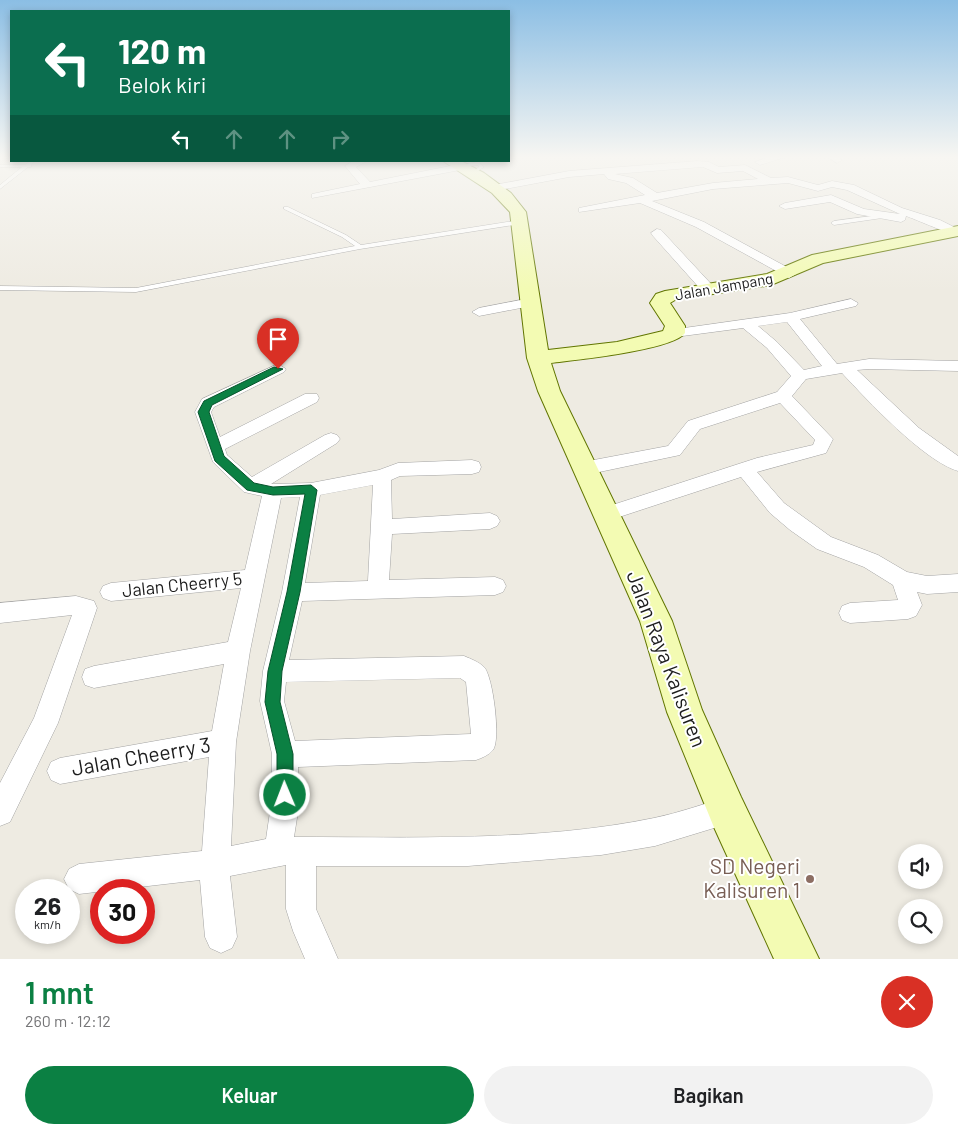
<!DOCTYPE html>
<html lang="id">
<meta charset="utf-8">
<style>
:root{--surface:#fff;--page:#f2f2f2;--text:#202124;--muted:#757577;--accent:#0b8043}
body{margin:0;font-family:Barlow,sans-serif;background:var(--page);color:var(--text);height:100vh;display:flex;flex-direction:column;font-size:19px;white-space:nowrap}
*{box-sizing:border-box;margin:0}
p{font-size:16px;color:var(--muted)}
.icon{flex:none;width:28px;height:28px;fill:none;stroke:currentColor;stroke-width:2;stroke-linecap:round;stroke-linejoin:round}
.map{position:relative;height:959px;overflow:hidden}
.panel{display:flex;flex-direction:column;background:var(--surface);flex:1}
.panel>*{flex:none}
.top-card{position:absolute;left:10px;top:10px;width:500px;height:152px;border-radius:0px;box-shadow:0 2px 8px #0003;background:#0b6e4f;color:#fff;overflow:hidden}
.buttons{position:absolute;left:898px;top:844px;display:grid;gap:10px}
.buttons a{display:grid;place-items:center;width:45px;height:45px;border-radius:50%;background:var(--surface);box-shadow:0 2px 8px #0003;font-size:25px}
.speed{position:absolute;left:15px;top:879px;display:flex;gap:10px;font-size:25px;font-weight:700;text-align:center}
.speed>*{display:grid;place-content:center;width:65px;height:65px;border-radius:50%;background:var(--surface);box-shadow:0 2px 8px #0003;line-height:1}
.speed small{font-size:12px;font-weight:400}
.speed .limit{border:8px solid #d22;background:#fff;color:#111}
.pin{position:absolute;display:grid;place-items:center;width:42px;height:42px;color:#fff;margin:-51px -21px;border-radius:50% 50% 50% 0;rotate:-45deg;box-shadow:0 0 5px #0007}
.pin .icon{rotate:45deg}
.me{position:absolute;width:55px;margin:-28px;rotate:359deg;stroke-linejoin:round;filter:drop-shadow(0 0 4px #0008)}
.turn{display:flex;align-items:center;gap:18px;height:105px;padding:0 25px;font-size:22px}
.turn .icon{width:65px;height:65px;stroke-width:2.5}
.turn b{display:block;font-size:35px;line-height:42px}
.lanes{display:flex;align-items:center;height:48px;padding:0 25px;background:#0003;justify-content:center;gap:25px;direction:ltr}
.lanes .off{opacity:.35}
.round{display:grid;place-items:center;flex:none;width:52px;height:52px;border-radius:26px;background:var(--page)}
.overview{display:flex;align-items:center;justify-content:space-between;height:85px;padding:0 25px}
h1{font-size:30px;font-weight:600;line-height:38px;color:var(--accent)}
.action{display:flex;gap:10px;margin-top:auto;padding:10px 25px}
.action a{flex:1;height:58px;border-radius:30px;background:var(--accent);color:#fff;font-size:20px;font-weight:600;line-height:58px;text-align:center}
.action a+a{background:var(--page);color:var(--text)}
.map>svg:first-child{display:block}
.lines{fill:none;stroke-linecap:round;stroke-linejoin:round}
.lane-casing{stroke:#a3a3a3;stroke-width:1}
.street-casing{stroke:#a3a3a3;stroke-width:1}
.secondary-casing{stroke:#617501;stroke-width:2}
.lane{fill:#fff;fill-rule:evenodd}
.street{fill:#fff;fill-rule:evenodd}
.secondary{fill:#f3fbb3;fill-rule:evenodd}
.route{fill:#0b8043;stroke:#07532c}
.education-dot{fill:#8d6e63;stroke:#fff;stroke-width:2}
.labels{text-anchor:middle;stroke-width:4;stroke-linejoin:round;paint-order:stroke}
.far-street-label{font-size:15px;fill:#1c1c1c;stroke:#fff}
.street-label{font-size:18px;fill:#1c1c1c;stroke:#fff}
.near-street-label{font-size:21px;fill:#1c1c1c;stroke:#fff}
.near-education-label{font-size:21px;fill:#785e54;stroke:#fff;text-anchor:end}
</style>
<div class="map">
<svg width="958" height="959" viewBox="0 0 958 959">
<rect width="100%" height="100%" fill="#eeebe2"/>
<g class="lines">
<defs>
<g id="lane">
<path d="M30,161H35L31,165V167H28L0,189V185L22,167H0V165H25Z"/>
<path d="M479,162L484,167L471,175L469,174L479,167L478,165L458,167L456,166Z"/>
<path d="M284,207H288L346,235L361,245L520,220L523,222L520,224L360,249L136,292L0,290V286L136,288L355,246L342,237L284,209Z"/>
<path d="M887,214L890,216L889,217L834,225L831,223L834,221Z"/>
</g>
<g id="street">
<path d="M771,156H789L760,165L755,162Z"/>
<path d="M826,156H838L842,160L837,163Z"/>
<path d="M353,161H367L356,167L370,182L460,164L465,167L460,170L312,198V194L360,184L345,166Z"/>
<path d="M698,161L709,162L719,167L745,165L771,178L788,177L818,185L832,181L854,185L902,208L940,220L958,229V235C953,236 915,219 906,216L905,220L901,222L857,214L830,202L785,209L779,206L785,203L831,195L864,209L900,214L847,190L832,187L818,191L788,183L713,189L652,201L704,222L794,271L796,274L789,278L696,227L640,203L579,212V208L645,195L626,183L608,179L604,174L569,177L494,191L489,188L494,185L569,171ZM703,167L717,173L743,171L758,179L713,183L657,193L633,178L615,174Z"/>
<path d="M657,229L661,230L713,286L715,289L713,292H703L653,236L651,233Z"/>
<path d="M531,298L538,302L536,305L479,316L472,312L479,308Z"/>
<path d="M851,299L858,303L856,306L800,319L837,364L869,359L958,361V371L869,369L857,370L919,428L958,456V471C924,461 867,400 842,373L806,379L792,396L833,439L826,453L757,472L784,503L831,537L878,555L907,572L927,576L958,574V592L927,594L917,592L922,605L916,616L908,619L850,623L842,620L839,613L842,606L850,603L898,600L893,585L864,567L817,549L790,530L770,513L741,477L607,521L600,519L597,514L600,509L757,458L813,445L815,440L780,403L700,429L680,455L585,475L578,473L576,468L578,463L668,446L688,421L777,392L791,376L767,348L743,328L675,337L668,333L670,330L790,313ZM787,322L822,366L804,370L777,342L758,326Z"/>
<path d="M278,364L286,369L284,372L214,407L211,412L220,437L305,394H317L319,398L317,402L225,449L227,455L252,477L325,435L331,433L337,435L340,439L337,443L271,484H273L311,483L379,470L398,463L472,460L479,462L481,467L479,472L472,474L400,476L391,480L392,519L490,513L497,516L500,521L497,526L490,529L392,534L389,580L495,577L503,580L506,586L503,592L495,595L302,601L289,660L464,656C471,659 479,662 484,667C493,676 501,740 493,750C489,755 482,758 476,760L298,767L299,805L294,837C412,837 538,842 654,818C679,813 703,804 727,797L737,801L741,811L737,821L655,846L601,855L468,866H316V909L338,959H305L293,931L286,909V865L230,876L237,937L232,948L221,953L210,948L205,937L200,880L79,894L69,889L64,879L69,869L79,864L202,851L209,757L60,784L51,780L47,771L51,762L60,758L212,731L224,664L94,688L85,685L82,677L85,669L94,666L228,642L241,588L111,601L103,598L100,592L103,586L111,583L245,570L262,496L244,492L213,462L195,412L202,399ZM373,485L368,581L305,583L320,495ZM300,497L282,592L263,671L260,701L272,754L271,805L266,839L231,846L236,742L250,651L281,498ZM460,678L466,682L471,734L295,741L284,701L286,682Z"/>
<path d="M76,596L94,601L97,608L58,723L10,822L0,826V783L34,718L72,615L0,623V603Z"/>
</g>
<path id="secondary" d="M443,161H461L484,173L511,193L526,212L548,350L617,342L663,331L665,326L650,303L656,294L665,291L767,274L812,255L958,226V236L823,263L771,285L675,300L670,303L685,326V333C673,350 575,360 551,363L560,391L672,621L702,710L741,797L819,959H774L713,825L667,712L640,621L538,391L527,358L510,212L492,193Z"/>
</defs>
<use href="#lane" class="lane-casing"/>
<use href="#street" class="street-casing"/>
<use href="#secondary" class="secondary-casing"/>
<use href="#lane" class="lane"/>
<use href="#street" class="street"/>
<use href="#secondary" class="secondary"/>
</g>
<linearGradient id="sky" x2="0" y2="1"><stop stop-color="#8bbee4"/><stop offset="0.54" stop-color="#f7f6f2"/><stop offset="1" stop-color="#f7f6f2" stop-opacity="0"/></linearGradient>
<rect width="958" height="291" fill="url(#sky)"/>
<path class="route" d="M274,367L283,369L212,405L209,412L224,456L254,483L273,487L311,485L317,490L300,592L282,671L280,702L293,754V795L291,800L285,803L279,800L277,795V754L265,702L268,671L287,592L305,494L273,495L247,490L215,461L198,412L204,401Z"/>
<circle class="education-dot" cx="810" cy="879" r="5"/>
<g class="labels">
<g class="far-street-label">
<text transform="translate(724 287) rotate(-10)" y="5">Jalan Jampang</text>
</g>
<g class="street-label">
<text transform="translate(182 585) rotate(-6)" y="6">Jalan Cheerry 5</text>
</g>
<g class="near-street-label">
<text transform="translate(666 659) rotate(69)" y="7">Jalan Raya Kalisuren</text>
<text transform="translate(141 757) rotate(-10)" y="7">Jalan Cheerry 3</text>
</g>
<g class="near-education-label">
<text x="800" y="874">SD Negeri<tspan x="800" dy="24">Kalisuren 1</tspan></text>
</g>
</g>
</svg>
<div class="buttons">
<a><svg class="icon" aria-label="sound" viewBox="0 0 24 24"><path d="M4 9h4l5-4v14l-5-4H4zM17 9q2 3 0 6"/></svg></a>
<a><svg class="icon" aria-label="search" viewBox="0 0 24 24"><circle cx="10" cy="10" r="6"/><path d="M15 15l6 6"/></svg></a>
</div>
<div class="speed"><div>26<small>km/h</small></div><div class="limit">30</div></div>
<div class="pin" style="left:278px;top:369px;background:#d93025"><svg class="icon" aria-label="arrive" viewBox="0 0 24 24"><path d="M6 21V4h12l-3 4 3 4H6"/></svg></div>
<svg class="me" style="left:285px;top:795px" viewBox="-20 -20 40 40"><circle r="17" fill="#0b8043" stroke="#fff" stroke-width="3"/><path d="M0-11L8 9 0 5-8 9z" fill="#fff"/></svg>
<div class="top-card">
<div class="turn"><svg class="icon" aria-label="left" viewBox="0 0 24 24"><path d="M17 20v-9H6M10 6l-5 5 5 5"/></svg><div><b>120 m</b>Belok kiri</div></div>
<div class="lanes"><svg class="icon" aria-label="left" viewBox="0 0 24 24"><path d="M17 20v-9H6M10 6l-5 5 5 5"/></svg><svg class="icon off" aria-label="ahead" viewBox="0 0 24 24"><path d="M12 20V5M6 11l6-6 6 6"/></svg><svg class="icon off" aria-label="ahead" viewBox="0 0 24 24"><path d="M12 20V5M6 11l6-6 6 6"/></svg><svg class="icon off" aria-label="right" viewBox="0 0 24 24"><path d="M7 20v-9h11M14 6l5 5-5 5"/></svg></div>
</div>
</div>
<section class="panel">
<div class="overview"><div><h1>1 mnt</h1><p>260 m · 12:12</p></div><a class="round" style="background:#d93025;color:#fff"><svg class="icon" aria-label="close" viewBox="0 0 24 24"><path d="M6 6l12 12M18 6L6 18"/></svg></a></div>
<div class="action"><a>Keluar</a><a>Bagikan</a></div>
</section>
